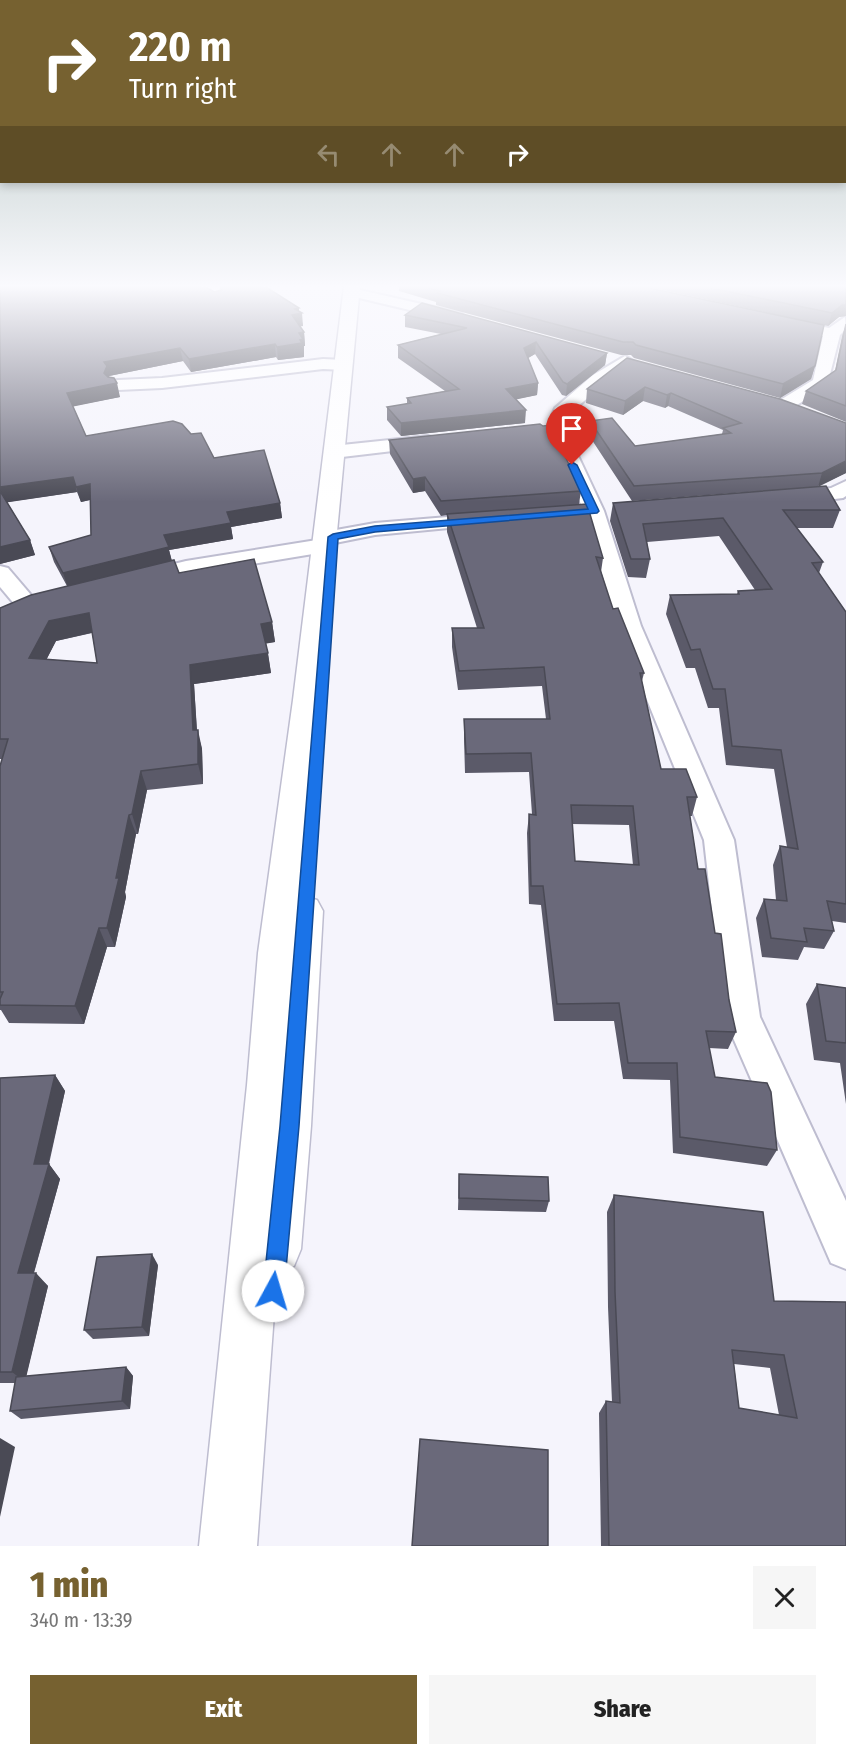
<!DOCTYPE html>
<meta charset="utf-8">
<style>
:root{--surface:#fff;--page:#f6f6f6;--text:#222;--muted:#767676;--accent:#766130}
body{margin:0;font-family:"Fira Sans Condensed",sans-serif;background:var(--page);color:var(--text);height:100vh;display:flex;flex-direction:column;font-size:22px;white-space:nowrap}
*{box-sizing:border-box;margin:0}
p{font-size:20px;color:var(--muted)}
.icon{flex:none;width:33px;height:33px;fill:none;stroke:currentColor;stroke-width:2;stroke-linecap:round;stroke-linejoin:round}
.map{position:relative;height:1546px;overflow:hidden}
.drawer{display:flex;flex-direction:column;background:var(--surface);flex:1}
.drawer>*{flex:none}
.guide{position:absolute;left:0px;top:0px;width:846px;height:183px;box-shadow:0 3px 9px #0003;background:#766130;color:#fff;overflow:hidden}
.pin{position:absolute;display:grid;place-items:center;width:51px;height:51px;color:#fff;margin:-62px -26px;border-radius:50% 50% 50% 0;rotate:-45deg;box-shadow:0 0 6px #0007}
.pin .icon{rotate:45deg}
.me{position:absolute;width:66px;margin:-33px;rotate:6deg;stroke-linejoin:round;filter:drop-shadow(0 0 4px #0008)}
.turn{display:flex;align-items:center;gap:21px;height:126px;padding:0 30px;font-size:27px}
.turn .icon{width:78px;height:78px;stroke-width:2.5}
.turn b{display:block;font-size:42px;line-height:51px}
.lanes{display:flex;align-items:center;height:57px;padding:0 30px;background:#0003;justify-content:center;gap:30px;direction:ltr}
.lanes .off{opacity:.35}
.round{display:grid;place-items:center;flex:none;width:63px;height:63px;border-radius:0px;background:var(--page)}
.overview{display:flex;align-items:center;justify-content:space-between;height:102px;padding:0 30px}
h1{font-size:36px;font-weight:800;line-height:45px;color:var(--accent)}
.action{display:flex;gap:12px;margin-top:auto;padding:12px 30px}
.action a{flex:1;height:69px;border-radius:0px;background:var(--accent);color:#fff;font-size:24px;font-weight:800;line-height:69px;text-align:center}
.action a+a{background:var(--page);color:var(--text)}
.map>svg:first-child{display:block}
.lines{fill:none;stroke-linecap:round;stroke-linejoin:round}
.minor-casing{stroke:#bebdd0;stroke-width:4}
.primary-casing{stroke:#bebdd0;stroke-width:3}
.minor{fill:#fff;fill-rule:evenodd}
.primary{fill:#fff;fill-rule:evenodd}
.wall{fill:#5b5a69;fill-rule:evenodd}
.shaded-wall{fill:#4a4a55}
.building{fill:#6a697a;stroke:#4a4a55;stroke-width:1.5;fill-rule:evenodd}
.route{fill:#1a73e8;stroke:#114b97;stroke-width:1.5}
</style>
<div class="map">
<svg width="846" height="1546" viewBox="0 0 846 1546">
<rect width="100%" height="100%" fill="#f5f4fc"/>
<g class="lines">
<defs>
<g id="minor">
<path d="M360,290L461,313L464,316L456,321L355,297L353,294L355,291Z"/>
<path d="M785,318L829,328L845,317L846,329L840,335L827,386L789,410H777L774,406L777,402L813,380L823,336L780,326L777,323L780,320Z"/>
<path d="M625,356L633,361L631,365L605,383L569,414L565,428L604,511L641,626L734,840L760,1017L846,1201V1269L831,1263L724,1017L704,840L617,626L584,511L547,428L555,408L593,375Z"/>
<path d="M323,359L344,360L352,365L344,370L323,369L162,388L118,390L112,389L109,385L112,381L118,380L162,378Z"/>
<path d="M428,436L435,438L437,442L435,446L342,457L335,455L332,451L335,447L342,445Z"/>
<path d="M846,481V496L843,498L793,504L786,502L783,498L786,494L831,488Z"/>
<path d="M484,514L491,516L495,520L491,524L375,535L335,543L333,550L325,552L186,575L141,586L133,584L130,579L133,574L186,561L323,539L325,532L375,523Z"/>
<path d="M0,566L8,568L37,602L41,607L37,612L29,614L21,612L0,587Z"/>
</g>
<path id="primary" d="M344,286H360L303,896L317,900L323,911L311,1126L301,1249L294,1266L277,1273L257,1546H199L247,1085L258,953L293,700Z"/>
</defs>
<use href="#minor" class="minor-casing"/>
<use href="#primary" class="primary-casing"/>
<use href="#minor" class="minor"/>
<use href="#primary" class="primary"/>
</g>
<g class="wall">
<path d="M0,286L202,288L214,292L220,290V286H260L299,311L303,326H300L304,332L305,346H304V357L278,360L276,357L191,372L183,361L109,376L120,397L73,406L86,436L191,434L214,458L280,503L282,518L231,527L233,539L169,550L172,561L179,573L272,622L275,642L266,643L271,673L194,684L197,730L202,749L203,784L147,790L138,834H136L125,892L126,897L115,947H107L84,1024L9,1023L1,1010H0V766L2,759H0V608L67,586L54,562L49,547L91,535L90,500L81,502L77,492L7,502L30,540L35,555L0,564ZM92,633L97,663L46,660L56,641Z"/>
<path d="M399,286H640L815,366L811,379L780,398L634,358L631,355H621L436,305V302L399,291Z"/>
<path d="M644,286H846V316L839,317L828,326Z"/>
<path d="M405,315L607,353L605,365L566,396L562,395L535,354L528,358L538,383L537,395L516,399L525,423L401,436L387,420V407L407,404V398L445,391L398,358V345L441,334L405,327Z"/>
<path d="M846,324V422L802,404L806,391L835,371L842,336Z"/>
<path d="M627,358L846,473L818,486L840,510L833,528H796L823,562L819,573L846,612V923L832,921L834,931L824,949L804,947L798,960L762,957L756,918L764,899L776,900L773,865L780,846L787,847L774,769L726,765L719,708H708L695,668H686L666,614L670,595L737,594L738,591L755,590L719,536L647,542L650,559L646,578L628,577L610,521L613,503L772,490L632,501L588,434L590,421L635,446L722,434L723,430L668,406L665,408L643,401L623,415L586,403L587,389Z"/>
<path d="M389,440L581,491L579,504L603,558L601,572L613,609L644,673L642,681L661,769L697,797L692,816H690L698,869L715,933L736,1032L728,1049L709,1048L715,1077L777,1150L767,1166L673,1153L670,1080L623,1079L614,1021H554L541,905L529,904L527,833L529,814H532L529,772L465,773L464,738V719H546L542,686L458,690L452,647V628H477L447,532V515L441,516L425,491L413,493L390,454ZM572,824L629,825L633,865L575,861Z"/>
<path d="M817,984L846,988V1104L840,1063L814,1060L806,1004Z"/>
<path d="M55,1075L65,1091L49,1164L60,1179L34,1273L48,1286L26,1376L126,1367L133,1376L130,1409L21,1419L10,1411L15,1383H0V1078Z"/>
<path d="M459,1174L549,1201L546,1212L458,1210Z"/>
<path d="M614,1195L774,1301L846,1546H601L599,1413L606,1401L612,1402L608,1307L607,1212ZM734,1364L770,1368L779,1415L739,1408Z"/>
<path d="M158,1265L149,1336L93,1339L84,1330Z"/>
</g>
<g class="shaded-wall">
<path d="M842,305H846V316L839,317L828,326L832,313Z"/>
<path d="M299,308V313H302L303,326L293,328L292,315L295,309Z"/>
<path d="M304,332L305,346H304V357L278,360L277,347L299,333Z"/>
<path d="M536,342L535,354L523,361L524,348Z"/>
<path d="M275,344L276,357L191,372L189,359Z"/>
<path d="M180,348L183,361L109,376L110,380L117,383L120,397L71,407L67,393L104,373V362Z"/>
<path d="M607,353L605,365L566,396L567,384Z"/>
<path d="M815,366L811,379L780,398L783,384Z"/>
<path d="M538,383L537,395L505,402L506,389Z"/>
<path d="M645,387L643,401L623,415L625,401Z"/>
<path d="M671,393L668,406L665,408L667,395Z"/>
<path d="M526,410L525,423L401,436V423Z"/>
<path d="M846,461V473L818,487L822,473Z"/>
<path d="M73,477L77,492L3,503L0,494V487Z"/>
<path d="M425,477V491L413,493V479Z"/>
<path d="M90,484L94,499L81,502L76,487Z"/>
<path d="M280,503L282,518L231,527L233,539L169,550L172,562L68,588L63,573L227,512Z"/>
<path d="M30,540L35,555L0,564V547Z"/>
<path d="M89,613L95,632L56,641L37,678L29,658L49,621Z"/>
<path d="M272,622L275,642L264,644L261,624Z"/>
<path d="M268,653L271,673L194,684L198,750L193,730L190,665Z"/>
<path d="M198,730L202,749L203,784L198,764Z"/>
<path d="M141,771L147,790L138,834L132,814Z"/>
<path d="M129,815L136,834L125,892L126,897L115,947L107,928Z"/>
<path d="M99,928L107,947L84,1024L75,1006Z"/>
<path d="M55,1075L65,1091L45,1178L49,1164L60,1179L30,1286L18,1273L34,1164Z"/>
<path d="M152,1254L158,1265L149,1336L142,1327Z"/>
<path d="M36,1273L48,1286L25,1382L12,1372Z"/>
<path d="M126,1367L133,1376L130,1409L122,1401Z"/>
<path d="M0,1438L15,1447L0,1517Z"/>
</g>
<g class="building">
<path d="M0,286H200L202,288L206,287L214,292L222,290L220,286H260L262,288L266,287L299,308L295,309L302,313L292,315L304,332L299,333L303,339L300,340L302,343L277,347L275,344L189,359L180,348L104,362L107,366L104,373L108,377L114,378L117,383L67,393L86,436L173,421L182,424L191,434L201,433L214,458L264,450L280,503L227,512L231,523L164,535L169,547L63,573L49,547L91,535L90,484L76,487L73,477L0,487Z"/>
<path d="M422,286H640L824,325L815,366L783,384L636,345L633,342H623L437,293L440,291Z"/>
<path d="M701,286H846V305H842L832,313Z"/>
<path d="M422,303L607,353L567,384L563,382L536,342L524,348L538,383L506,389L526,410L401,423L387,407L411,403L407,398L459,389L398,345L467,328L405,315Z"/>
<path d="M846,324V406L806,391L836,370Z"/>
<path d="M627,358L780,399L846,423V461L822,473L634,486L590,421L612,418L635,446L731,433L723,428L741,423L671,393L667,395L645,387L625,401L587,389Z"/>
<path d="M540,424L543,426L551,425L581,491L441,501L425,477L413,479L389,440Z"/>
<path d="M826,486L840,510H783L823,562L812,563L846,612V904L827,901L834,931L804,928L807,942L771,938L764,899L787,901L780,846L798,849L781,750L732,746L725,689H713L700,649L691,650L670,595L739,594L738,591L772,589L723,518L643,524L650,559H631L613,503Z"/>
<path d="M0,491L30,540L0,547Z"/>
<path d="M587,504L603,558L596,557L613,609L618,608L644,673H640L661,769H686L697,797H687L698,869H705L715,933L721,934L729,1000L736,1032L706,1031L715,1077L767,1083L771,1092L777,1150L680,1137L677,1063H628L619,1003L557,1004L543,886H531L529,814L536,815L531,753L466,754L464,719H550L544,667L459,671L452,628H484L447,514ZM571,805L633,806L639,865L575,861Z"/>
<path d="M254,559L272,622L261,624L268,653L190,665L193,730H198V764L141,771L132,814L129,815L116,878H119L107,928H99L75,1006L0,1005V999L3,992H0V766L8,739H0V608L31,595L174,560L179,573ZM89,613L97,663L29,658L49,621Z"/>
<path d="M817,984L846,988V1043L826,1041Z"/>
<path d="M55,1075L34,1164H49L18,1273H36L12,1372H0V1078Z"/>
<path d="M459,1174L548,1177L549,1201L459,1198Z"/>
<path d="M614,1195L763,1212L774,1301L846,1302V1546H609L606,1401L620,1403L615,1292ZM732,1350L784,1355L797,1418L739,1408Z"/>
<path d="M152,1254L142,1327L84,1330L97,1257Z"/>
<path d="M126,1367L122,1401L10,1411L16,1377Z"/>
<path d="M420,1439L548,1450V1546H412Z"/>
</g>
<linearGradient id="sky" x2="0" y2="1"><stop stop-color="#a7b9b5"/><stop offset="0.57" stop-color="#fafafe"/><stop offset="1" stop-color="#fafafe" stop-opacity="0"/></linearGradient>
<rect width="846" height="502" fill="url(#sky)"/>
<path class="route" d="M572,462L577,465L599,511L597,513L375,532L338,539L299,1126L284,1291L281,1298L273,1301L266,1298L263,1291L280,1126L328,537L333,534L375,526L588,509L568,465Z"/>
</svg>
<div class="pin" style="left:572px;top:465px;background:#d93025"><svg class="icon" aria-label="arrive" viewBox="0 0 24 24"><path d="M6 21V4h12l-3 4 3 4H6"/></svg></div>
<svg class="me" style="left:273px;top:1291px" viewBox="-20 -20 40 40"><circle r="19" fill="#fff"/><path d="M0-13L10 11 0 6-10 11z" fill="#1a73e8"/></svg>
<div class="guide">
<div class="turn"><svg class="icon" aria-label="right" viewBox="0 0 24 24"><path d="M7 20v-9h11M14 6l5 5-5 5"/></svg><div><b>220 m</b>Turn right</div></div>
<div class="lanes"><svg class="icon off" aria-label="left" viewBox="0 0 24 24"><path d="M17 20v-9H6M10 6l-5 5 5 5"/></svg><svg class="icon off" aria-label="ahead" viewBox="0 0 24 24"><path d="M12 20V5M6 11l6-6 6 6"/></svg><svg class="icon off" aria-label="ahead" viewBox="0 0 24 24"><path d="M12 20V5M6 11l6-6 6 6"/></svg><svg class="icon" aria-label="right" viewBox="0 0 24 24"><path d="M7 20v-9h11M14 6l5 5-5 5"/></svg></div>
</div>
</div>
<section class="drawer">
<div class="overview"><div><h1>1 min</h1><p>340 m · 13:39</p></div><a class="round"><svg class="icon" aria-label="close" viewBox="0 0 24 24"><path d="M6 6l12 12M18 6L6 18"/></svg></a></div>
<div class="action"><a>Exit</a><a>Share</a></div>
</section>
